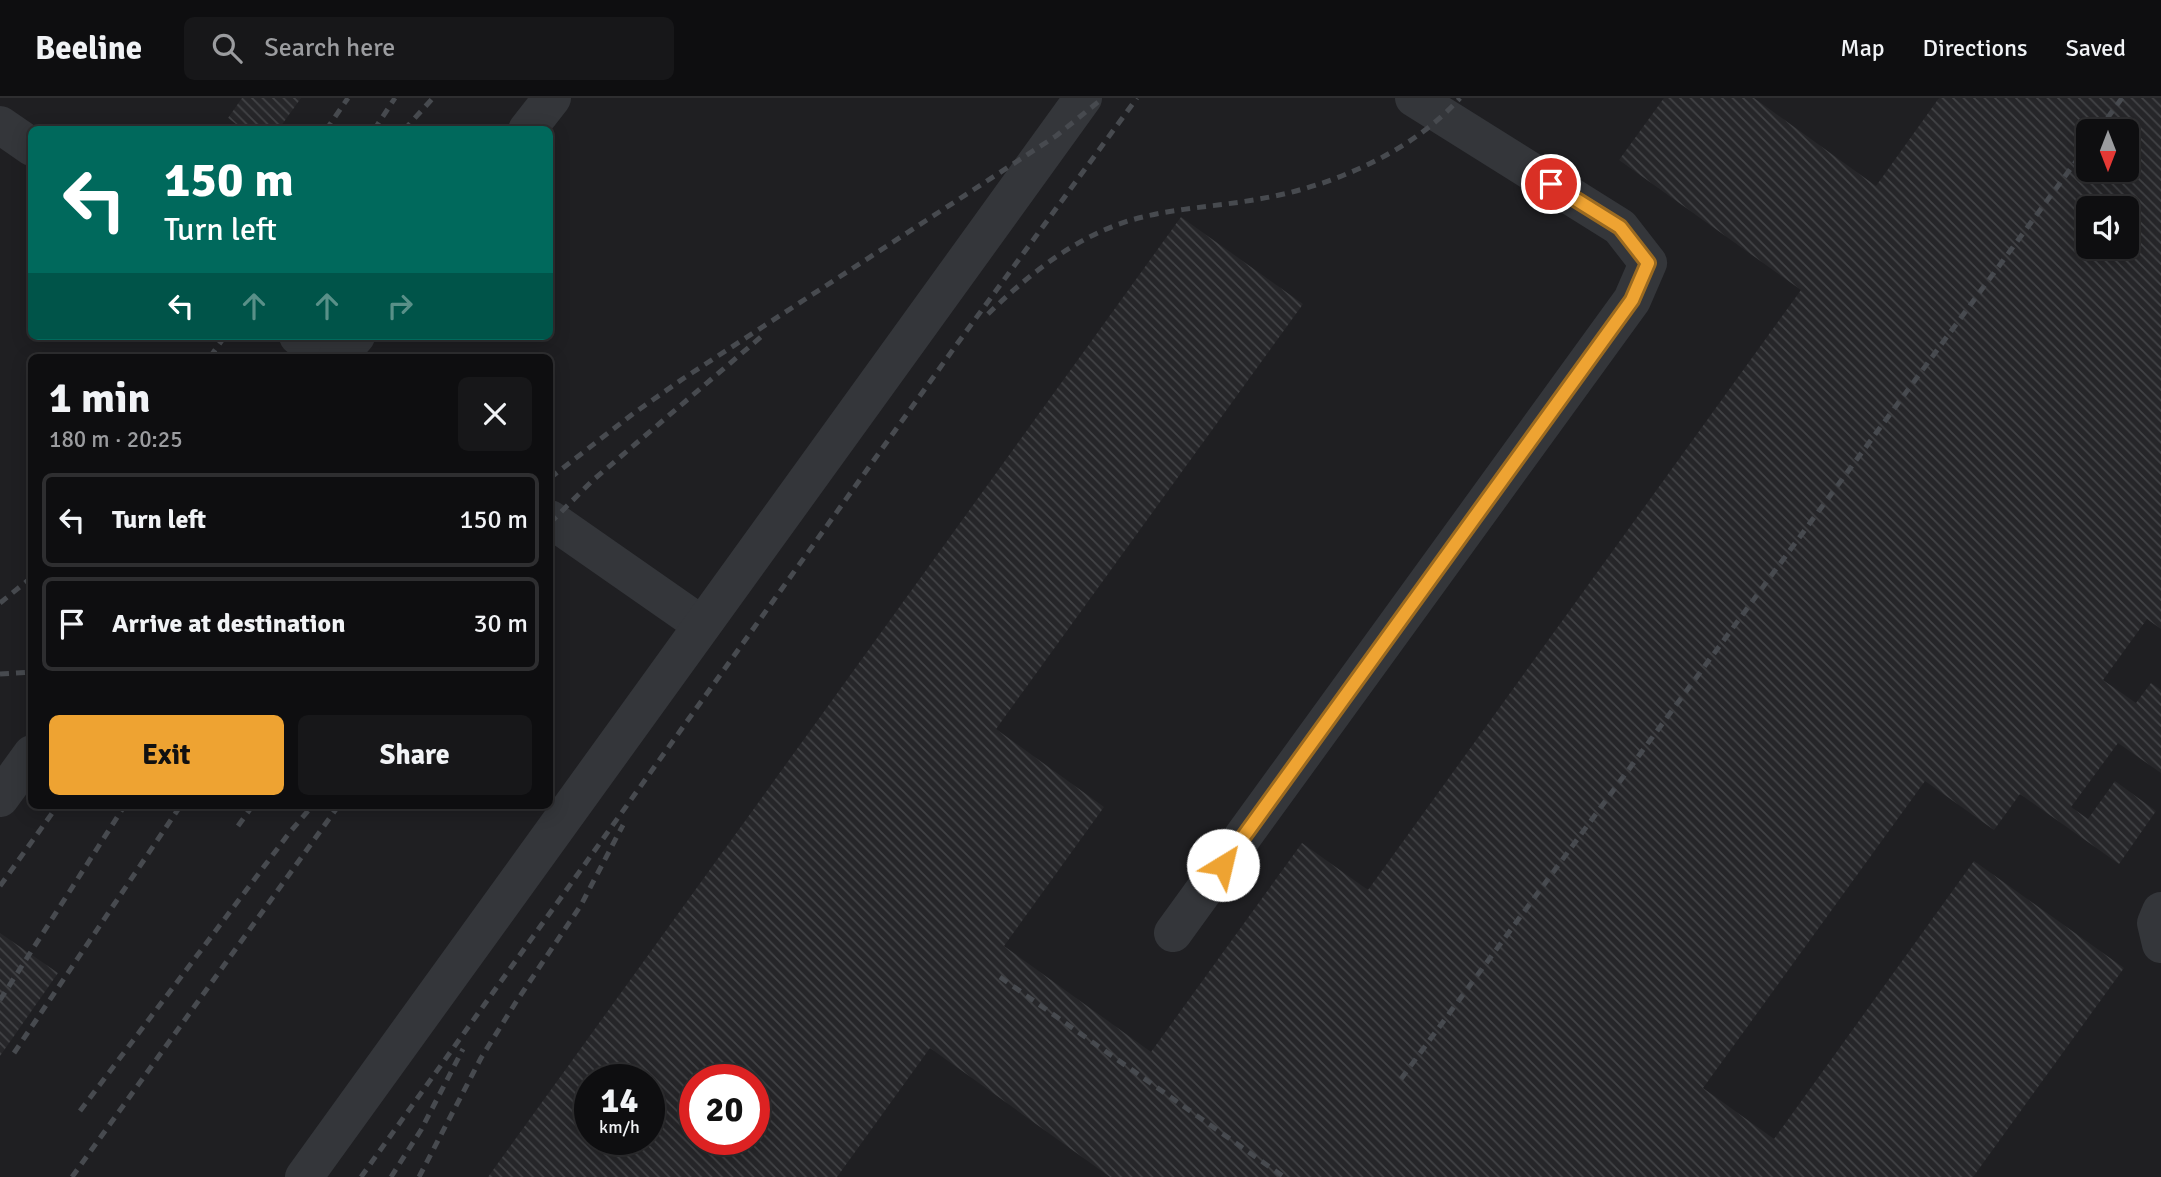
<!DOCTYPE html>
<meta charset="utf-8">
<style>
:root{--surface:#0e0e10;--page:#171719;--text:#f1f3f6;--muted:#9b9c9f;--line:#2e2e30;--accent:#eea332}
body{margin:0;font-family:Signika,sans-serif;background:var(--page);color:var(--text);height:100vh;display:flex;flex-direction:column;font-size:26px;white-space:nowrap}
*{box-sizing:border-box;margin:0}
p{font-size:23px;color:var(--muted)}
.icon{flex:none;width:38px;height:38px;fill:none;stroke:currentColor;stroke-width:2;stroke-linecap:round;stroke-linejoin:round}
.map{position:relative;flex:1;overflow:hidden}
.side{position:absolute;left:28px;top:256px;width:525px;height:455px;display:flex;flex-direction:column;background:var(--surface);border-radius:10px;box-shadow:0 4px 18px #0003,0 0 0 2px var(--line)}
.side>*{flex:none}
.guide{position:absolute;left:28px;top:28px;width:525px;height:214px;border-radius:10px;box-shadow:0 4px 18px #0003,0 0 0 2px var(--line);background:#00695c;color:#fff;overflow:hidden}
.needle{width:46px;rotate:180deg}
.tools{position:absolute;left:2076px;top:21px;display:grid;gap:14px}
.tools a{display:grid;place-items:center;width:63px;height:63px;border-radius:10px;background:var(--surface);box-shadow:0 4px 18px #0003,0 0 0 2px var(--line);font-size:35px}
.speed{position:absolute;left:574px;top:966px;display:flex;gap:14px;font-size:35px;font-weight:700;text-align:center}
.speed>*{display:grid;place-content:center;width:91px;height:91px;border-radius:50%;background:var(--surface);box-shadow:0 4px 18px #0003,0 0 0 2px var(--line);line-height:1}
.speed small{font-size:18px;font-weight:400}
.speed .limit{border:10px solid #d22;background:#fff;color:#111}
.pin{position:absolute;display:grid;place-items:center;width:60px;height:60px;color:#fff;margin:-30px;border:4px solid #fff;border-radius:50%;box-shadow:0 2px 7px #0007}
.me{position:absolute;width:77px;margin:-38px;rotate:36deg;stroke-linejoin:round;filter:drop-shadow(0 0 5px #0008)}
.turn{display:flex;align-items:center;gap:24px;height:147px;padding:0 21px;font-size:32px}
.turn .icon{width:91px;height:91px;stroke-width:2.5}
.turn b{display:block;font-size:49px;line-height:60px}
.lanes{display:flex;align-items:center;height:66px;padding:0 21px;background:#0003;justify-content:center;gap:35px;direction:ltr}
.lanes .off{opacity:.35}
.round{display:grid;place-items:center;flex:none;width:74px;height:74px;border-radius:10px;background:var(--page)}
.overview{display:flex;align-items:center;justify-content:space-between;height:119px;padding:0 21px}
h1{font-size:42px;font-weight:700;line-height:52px}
.cta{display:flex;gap:14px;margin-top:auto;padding:14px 21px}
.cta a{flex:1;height:80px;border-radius:10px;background:var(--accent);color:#111;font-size:28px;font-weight:700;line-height:80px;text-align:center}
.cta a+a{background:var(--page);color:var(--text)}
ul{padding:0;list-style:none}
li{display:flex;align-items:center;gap:21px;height:94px;margin:0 14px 10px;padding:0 7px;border:4px solid var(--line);border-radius:10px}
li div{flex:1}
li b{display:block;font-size:26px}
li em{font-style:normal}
header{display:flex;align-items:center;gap:42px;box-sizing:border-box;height:98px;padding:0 35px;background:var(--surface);border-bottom:2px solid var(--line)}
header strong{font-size:33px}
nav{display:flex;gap:38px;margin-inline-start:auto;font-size:24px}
.search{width:490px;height:63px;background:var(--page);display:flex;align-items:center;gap:18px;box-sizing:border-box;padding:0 24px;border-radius:10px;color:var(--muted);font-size:26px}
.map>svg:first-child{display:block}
.built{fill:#1f1f22;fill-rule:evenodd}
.building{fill:url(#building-back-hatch);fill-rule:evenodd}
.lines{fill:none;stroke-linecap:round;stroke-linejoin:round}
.minor{stroke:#34363a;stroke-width:38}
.rail{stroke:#474a4f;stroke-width:5;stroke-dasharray:9 7;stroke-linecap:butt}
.route-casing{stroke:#9b6a20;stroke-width:18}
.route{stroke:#eea332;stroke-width:12}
</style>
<header>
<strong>Beeline</strong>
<div class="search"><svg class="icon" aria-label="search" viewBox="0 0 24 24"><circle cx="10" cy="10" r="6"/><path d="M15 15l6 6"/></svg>Search here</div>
<nav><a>Map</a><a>Directions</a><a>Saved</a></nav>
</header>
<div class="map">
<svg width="2161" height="1079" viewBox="0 0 2161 1079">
<defs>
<pattern id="building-back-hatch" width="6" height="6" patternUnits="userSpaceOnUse" patternTransform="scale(1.75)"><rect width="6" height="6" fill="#262629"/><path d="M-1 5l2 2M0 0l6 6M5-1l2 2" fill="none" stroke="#424346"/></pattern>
</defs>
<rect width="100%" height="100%" fill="#131315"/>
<path class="built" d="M0,0H2161V1079H0ZM32,32H550V238H32ZM2088,33H2126V72H2088ZM2088,110H2126V149H2088ZM32,259H550V707H32ZM590,982H649V1041H590ZM695,982H754V1041H695Z"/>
<g class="building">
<path d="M242,0H301L278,32H244L228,20Z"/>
<path d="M1664,0H1754L1876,88L1939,0H2161V531L2147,521L2103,582L2136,605L2151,585L2161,592V675L2118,645L2071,709L2088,721L2115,683L2156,713L2119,766L2020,696L1994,732L1925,683L1703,990L1774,1041L1974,763L2124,870L1973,1079H1110L930,950L837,1079H488L1181,119L1303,206L996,631L1104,709L1004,848L1151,954L1302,745L1368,792L1801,192L1619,62ZM2088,33H2126V72H2088ZM2088,110H2126V149H2088ZM590,982H649V1041H590ZM695,982H754V1041H695Z"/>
<path d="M0,835L58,875L0,958Z"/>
</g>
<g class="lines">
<g class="minor">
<path d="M0,27L32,49"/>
<path d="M527,32L552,0"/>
<path d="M298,238L326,259"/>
<path d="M337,259L356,238"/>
<path d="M550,421L702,527"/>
<path d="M0,700L32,656"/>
<path d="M2161,813L2156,825L2161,846"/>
<path d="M1173,835L1632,202L1648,165L1620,129L1414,0"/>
<path d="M304,1079L1083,0"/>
</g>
<g class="rail">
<path d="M326,32L348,0"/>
<path d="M374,32L395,0"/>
<path d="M404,32L433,0"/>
<path d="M2098,33L2122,0"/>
<path d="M988,216C1028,177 1074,140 1128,123C1171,110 1215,109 1259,101C1330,89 1411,55 1460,0"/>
<path d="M210,259L225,238"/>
<path d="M550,380L634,315L684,280L1056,38L1103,0"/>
<path d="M550,425L592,383L762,238"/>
<path d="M0,505L32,479"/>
<path d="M0,576L32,574"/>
<path d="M238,728L253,707"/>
<path d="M0,788L58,707"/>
<path d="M1000,879L1284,1079"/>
<path d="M0,902L125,707"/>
<path d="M14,955L181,707"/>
<path d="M1401,981L2088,47"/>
<path d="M80,1013L290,734L313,707"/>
<path d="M72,1079L339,707"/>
<path d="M361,1079L957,246L1137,0"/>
<path d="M391,1079L421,1032L463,951"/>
<path d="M419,1079L481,960L516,904L581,807L623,727"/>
</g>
</g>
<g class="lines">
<defs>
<path id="route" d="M1223,767L1632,202L1648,165L1620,129L1551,86"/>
</defs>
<use href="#route" class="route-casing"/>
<use href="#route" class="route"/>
</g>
</svg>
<div class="tools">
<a><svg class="needle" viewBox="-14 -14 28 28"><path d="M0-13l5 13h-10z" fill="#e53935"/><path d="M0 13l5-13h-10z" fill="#9b9c9f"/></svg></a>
<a><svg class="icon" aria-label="sound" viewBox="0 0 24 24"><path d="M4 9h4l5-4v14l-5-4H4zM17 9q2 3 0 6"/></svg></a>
</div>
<div class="speed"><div>14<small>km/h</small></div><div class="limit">20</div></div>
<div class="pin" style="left:1551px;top:86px;background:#d93025"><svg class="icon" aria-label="arrive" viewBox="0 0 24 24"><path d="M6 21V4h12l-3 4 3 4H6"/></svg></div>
<svg class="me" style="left:1223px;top:767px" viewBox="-20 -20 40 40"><circle r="19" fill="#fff"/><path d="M0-13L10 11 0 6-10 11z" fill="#eea332"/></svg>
<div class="guide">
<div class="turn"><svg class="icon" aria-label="left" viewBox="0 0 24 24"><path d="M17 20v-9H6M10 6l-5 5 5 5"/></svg><div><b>150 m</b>Turn left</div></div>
<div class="lanes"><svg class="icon" aria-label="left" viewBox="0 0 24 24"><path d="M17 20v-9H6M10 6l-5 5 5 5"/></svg><svg class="icon off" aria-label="ahead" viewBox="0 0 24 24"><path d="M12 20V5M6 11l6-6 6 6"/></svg><svg class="icon off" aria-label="ahead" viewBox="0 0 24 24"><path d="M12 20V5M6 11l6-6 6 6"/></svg><svg class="icon off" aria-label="right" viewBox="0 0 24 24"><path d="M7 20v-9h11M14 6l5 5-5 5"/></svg></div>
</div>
<section class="side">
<div class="overview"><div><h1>1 min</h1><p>180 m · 20:25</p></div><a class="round"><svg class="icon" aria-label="close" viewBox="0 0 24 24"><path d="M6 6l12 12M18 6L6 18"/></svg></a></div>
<ul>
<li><svg class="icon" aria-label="left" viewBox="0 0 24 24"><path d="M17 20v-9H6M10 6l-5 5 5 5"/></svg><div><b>Turn left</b></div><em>150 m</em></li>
<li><svg class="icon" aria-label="arrive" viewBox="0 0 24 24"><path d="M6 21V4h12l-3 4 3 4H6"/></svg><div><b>Arrive at destination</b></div><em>30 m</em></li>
</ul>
<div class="cta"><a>Exit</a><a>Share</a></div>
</section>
</div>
